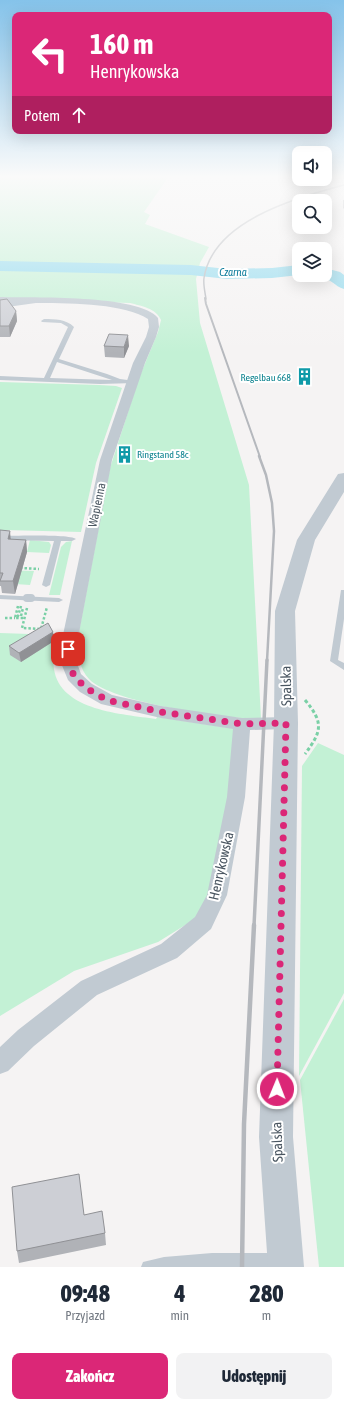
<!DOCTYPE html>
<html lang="pl">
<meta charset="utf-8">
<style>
:root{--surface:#fff;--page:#f2f2f3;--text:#1f2937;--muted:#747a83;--accent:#db2777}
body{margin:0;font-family:"Asap Condensed",sans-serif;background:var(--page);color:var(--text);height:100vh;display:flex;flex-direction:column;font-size:15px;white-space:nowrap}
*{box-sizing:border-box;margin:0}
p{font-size:13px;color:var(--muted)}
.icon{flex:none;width:22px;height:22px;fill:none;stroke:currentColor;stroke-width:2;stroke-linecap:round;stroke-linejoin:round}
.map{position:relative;height:1267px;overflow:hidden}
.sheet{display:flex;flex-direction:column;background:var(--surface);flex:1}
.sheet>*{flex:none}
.top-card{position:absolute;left:12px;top:12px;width:320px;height:122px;border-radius:8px;box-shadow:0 4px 16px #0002;background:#db2777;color:#fff;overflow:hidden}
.fabs{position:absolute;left:292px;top:146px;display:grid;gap:8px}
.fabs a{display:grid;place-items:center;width:40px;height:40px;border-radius:8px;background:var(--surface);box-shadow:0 4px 16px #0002;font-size:20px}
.pin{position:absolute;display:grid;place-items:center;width:34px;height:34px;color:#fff;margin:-17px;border-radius:8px;box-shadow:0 2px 6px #0006}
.me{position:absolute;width:44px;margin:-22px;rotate:1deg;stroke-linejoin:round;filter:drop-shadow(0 0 3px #0008)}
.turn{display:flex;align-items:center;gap:14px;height:84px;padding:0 12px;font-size:18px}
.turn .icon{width:52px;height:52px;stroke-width:2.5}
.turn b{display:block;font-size:28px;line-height:34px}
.then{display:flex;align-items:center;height:38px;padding:0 12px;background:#0003;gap:8px;font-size:15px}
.eta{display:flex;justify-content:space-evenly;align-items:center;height:68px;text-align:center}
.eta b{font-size:24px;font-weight:800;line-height:28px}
.primary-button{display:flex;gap:8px;margin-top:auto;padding:8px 12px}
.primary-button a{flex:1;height:46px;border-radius:8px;background:var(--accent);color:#fff;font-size:16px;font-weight:800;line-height:46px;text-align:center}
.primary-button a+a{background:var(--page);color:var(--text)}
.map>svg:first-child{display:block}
.green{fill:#c3f1d5}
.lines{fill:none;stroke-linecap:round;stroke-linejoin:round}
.river{fill:#90daee;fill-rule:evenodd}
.path-far1{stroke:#7ad0a6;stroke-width:2.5;stroke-dasharray:2.5 2;stroke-linecap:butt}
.path{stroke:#7ad0a6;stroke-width:3;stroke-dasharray:3.5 2.5;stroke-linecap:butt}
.service{fill:#c1cad2;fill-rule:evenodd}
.minor{fill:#c1cad2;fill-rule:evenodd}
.tertiary{fill:#c1cad2;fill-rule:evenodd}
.rail-far4{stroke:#b5b8bd;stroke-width:1.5}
.rail-far3{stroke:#b5b8bd;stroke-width:2}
.rail-far2{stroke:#b5b8bd;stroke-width:2.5}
.rail-far1{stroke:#b5b8bd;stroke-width:3.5}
.rail{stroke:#b5b8bd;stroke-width:4.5}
.service-bridge{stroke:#c1cad2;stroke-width:8}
.wall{fill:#b0b2b7}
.shaded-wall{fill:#909195}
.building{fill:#cdcfd5;stroke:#909195}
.route{stroke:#db2777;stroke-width:7;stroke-dasharray:0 12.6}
.labels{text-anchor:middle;stroke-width:4;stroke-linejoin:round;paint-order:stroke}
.far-culture-label{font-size:10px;fill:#0d838f;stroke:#fff;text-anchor:end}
.far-water-label{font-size:11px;font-style:italic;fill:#0c7c9b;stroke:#fff}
.street-label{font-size:12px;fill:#4a5661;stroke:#fff}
.near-street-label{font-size:14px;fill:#4a5661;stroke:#fff}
</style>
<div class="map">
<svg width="344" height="1267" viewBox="0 0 344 1267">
<rect width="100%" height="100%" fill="#f5f3f3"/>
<g class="green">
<path d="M0,176H169L144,212L150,215L145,224L209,247L200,263L196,279L200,323L249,485L261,719C227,719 112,703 89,679C80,670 78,655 77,642L110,468L139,378L158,332L161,320C156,308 141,306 130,303L0,299Z"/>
<path d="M0,382L99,385L116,386L122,388L96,463L81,532L4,530L2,534H0Z"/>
<path d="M30,540L49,542L51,545L49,553L27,552Z"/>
<path d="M72,541L60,595H49L61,547L66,542Z"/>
<path d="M3,570L34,571L30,585L0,583Z"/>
<path d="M0,633L59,635C56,645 52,658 54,669C60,711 123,714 156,719L157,717L236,729L228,796L210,892L195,919L158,942L74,971L0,1016Z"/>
<path d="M318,743L344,755V993L299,1076L302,766Z"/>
<path d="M344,999V1267H319L300,1080Z"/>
</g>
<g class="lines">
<g class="river">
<path d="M0,261L191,265L227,269L272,268L299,265V275L272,278L227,279L191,275L0,271Z"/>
<path d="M325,268L340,272L344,275V289C334,286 332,279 319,276L318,275H325Z"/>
</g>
<g class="path-far1">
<path d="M20,568L39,569"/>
<path d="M18,606L15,618H24"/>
<path d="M21,606L18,616H21L23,608"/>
<path d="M27,608L22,628L41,629L47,607"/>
<path d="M5,618H15"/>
</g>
<path class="path" d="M305,700C324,723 322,731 305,754"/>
<g class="service">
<path d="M41,300L43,301V302L0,308V304Z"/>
<path d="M44,319C55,319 66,319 74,327L59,359L107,374L120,379L135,381V383L100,384L0,380V376L44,378L68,327L61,323L42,322L41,321ZM57,362L112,380L50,378Z"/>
<path d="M0,536C13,536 69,534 76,539L72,541H61L50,585L46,587L42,585L54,541L0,540Z"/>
<path d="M341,590H344V619L338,660L344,663V670L330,661Z"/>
<path d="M0,595L59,598L63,600L59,602L0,599Z"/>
<path d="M212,1253H278L283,1255L285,1260L283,1265L278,1267H141L143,1262L164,1257Z"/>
</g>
<path class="minor" d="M0,297C31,298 139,294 158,318L159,327L156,337L145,363L112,460L76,649L77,663L81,674L92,684L112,695L161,706L242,718L286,717L292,719L295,723L292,727L286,729L250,730L245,797L227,895L211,929L177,958L97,995L34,1046L8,1071L0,1074V1047L18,1030L81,981L161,944L195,917L207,895L227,797L233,729L161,718L101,704L80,692L68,680L61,663L60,649L100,460L133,363L146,337L149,327L148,319C116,299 39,304 0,303Z"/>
<path class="tertiary" d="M344,473V492L315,540L295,611L298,723L293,1137L304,1267H268L259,1137L274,723L275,611L297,540L338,474Z"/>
<path class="rail-far4" d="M206,299C205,292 203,284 204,278C213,220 297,198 344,185"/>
<path class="rail-far3" d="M205,298L206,304L260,457"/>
<path class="rail-far2" d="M259,456L266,475L272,503L274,531L267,661"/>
<path class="rail-far1" d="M254,926L267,660"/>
<path class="rail" d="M242,1267L244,1124L254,925"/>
<path class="service-bridge" d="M27,598H31"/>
</g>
<g class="wall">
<path d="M343,200H344V209L343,208Z"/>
<path d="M0,300L16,311L17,321L10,337H0Z"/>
<path d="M104,346H129L124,358L105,357Z"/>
<path d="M0,530L11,539L26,540L27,552L15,594L2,593L1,586H0Z"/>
<path d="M53,632L54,641L21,662L10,655L9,646Z"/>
<path d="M84,1215L105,1233L106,1245L19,1263L17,1251Z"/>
</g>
<g class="shaded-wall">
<path d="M16,311L17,321L10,337L9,326Z"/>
<path d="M128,335L129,346L124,358V347Z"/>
<path d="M10,531L11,543L8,539Z"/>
<path d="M26,540L27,552L15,594L13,581Z"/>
<path d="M53,632L54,641L21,662L19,653Z"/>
</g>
<g class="building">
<path d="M7,299L16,311L9,326H0V300Z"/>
<path d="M109,334L128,335L124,347L104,346Z"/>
<path d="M0,530L10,531L8,539L26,540L13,581H0L3,573H0Z"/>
<path d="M48,623L53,632L19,653L9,646Z"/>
<path d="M79,1174L84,1215L102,1211L105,1233L17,1251L12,1187Z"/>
</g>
<linearGradient id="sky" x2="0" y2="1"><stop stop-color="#85c3ea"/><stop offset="0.5" stop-color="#fafafa"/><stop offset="1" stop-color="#fafafa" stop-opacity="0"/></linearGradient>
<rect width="344" height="353" fill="url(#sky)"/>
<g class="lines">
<path class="route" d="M68,649L69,663L74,676L86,688L107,700L161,712L242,724L286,723L277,1089"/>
</g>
<defs>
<symbol id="building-bare" viewBox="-9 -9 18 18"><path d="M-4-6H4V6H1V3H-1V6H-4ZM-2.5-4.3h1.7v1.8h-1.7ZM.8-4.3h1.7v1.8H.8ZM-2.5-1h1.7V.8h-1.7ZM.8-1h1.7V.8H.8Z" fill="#0f9aa8" stroke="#fff" stroke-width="2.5" paint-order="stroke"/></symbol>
</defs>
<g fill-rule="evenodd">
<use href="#building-bare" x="292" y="364" width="25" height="25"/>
<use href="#building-bare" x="112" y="442" width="25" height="25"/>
</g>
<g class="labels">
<g class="far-culture-label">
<text x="291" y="381">Regelbau 668</text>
<text x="137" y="458" text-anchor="start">Ringstand 58c</text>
</g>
<g class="far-water-label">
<text x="233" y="276">Czarna</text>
</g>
<g class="street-label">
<text transform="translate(97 505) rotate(-78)" y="4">Wapienna</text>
</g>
<g class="near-street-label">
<text transform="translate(286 686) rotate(-91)" y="5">Spalska</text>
<text transform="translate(221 866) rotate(-77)" y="5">Henrykowska</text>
<text transform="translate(277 1142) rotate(-92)" y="5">Spalska</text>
</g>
</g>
</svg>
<div class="fabs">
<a><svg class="icon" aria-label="sound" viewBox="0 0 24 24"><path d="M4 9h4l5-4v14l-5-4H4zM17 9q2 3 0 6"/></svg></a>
<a><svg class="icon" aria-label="search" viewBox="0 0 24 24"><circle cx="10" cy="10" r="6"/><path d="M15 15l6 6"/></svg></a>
<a><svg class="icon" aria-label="layers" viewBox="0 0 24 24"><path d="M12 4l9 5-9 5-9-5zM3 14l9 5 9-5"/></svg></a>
</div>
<div class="pin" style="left:68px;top:649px;background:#d93025"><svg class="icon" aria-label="arrive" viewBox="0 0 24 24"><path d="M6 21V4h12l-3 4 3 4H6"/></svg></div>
<svg class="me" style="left:277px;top:1089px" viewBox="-20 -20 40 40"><circle r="17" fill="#db2777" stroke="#fff" stroke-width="3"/><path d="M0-11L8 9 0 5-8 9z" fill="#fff"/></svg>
<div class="top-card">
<div class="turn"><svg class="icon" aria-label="left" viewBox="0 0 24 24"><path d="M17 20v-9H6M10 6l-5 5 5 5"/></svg><div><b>160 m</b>Henrykowska</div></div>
<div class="then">Potem<svg class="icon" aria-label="ahead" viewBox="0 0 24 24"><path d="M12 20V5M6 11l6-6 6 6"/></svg></div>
</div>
</div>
<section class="sheet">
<div class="eta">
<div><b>09:48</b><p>Przyjazd</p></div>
<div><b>4</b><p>min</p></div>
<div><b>280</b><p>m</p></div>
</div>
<div class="primary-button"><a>Zakończ</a><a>Udostępnij</a></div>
</section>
